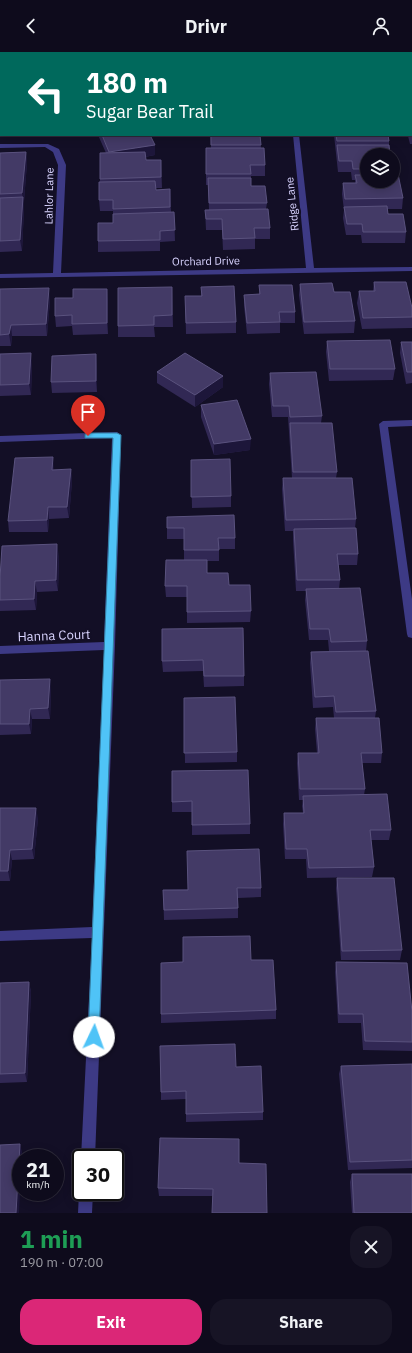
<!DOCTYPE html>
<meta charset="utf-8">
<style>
:root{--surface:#0e0b1c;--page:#171425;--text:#f1f3f6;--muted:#9b9ba3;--line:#2e2b3b;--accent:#db2777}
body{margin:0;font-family:"IBM Plex Sans",sans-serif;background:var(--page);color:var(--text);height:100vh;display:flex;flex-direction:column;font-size:15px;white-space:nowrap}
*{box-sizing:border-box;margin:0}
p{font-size:13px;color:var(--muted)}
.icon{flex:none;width:22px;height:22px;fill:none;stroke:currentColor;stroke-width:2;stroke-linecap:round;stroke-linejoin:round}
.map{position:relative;height:1161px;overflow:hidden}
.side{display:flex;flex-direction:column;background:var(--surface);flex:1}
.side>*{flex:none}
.top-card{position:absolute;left:0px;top:0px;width:412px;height:84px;box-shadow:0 2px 10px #0003,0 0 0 1px var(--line);background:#00695c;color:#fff;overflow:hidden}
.tools{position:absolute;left:360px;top:96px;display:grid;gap:8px}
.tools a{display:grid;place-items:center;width:40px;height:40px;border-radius:50%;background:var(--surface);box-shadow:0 2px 10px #0003,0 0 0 1px var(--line);font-size:20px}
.speed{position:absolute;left:12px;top:1097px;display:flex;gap:8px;font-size:20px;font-weight:700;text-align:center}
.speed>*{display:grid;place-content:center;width:52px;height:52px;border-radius:50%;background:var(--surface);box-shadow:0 2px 10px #0003,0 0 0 1px var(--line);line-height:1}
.speed small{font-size:10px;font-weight:400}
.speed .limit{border:2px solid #111;border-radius:6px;background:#fff;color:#111}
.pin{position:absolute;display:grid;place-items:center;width:34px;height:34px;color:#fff;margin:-41px -17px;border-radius:50% 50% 50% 0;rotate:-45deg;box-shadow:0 0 4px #0007}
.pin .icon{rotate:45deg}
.me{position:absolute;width:44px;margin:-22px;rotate:3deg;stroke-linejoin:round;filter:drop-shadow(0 0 3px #0008)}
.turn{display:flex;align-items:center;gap:14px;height:84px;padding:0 20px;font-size:18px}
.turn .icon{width:52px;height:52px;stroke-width:2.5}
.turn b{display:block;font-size:28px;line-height:34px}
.round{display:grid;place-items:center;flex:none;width:42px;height:42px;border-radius:16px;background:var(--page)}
.summary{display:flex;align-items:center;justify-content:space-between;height:68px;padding:0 20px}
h1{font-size:24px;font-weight:700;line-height:30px;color:#1e9e55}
.action{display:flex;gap:8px;margin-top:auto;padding:8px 20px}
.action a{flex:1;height:46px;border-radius:16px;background:var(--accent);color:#fff;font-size:16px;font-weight:700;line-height:46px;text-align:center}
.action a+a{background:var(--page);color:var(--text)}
header{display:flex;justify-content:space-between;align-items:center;height:52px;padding:0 20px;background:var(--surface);font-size:18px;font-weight:700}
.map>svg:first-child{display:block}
.water{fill:#0a1f44}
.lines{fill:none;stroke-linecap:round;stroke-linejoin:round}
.street{fill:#3d3a85;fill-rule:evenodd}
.wall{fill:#312854}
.shaded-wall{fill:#1d163a}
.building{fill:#433a66;stroke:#5a527e}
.route{fill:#4fc3f7;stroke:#337fa1}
.labels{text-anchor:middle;stroke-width:4;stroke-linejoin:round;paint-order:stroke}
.far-street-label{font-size:11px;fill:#d9d4ff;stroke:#130f26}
.street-label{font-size:13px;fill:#d9d4ff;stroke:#130f26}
</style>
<header><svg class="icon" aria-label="back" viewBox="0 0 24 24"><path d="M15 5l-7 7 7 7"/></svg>Drivr<svg class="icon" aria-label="person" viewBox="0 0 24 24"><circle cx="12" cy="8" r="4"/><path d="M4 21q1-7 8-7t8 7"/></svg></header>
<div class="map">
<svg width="412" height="1161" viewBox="0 0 412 1161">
<rect width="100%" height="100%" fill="#130f26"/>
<path class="water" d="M0,0H178V1H1V83H94L0,84Z"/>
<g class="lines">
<g class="street">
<rect x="285" y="0" width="6" height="1"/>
<path d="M293,83H299L314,216L412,215V219L0,226V222L53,221L58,113L53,100L45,95L0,96V92H48L59,97L66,113L61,221L306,216Z"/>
<path d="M412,368V374L388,375L412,547V586L408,585L407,582L379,372L383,369Z"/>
<path d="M117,380L121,383L115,594L95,1106H81L92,886L0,889V879L92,875L104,598L0,602V594L104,590L112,386L0,390V384Z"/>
<path d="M81,1136V1140H93L92,1161H78L79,1140Z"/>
</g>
</g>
<g class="wall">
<path d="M409,0H412V14L411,11V1H409Z"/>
<path d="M411,73H412V92H410L408,84L409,83H411Z"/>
<path d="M98,83H150L155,103L145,105L146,108H161L162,136H156V138L170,137L171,161L174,160L175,189L160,190V199L98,200V189L113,171V159H100L99,148L100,127L106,101Z"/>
<path d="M210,83H260L261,96L265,113V124H251V134L267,151L266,157L270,176V187H255V197L223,198L222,178H206L205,158H209L208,133H206V96H211Z"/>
<path d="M334,83H388L389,89V94L367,103V129L403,146L402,157H387L388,162L406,180L405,191H362L361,183H346L343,166L344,158L342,142L343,131H355V128H352L351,120H338Z"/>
<path d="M26,100L27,111L24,149V157L22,199L0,200V101Z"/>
<path d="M374,230L412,256V276L362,277L357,251L359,239H373Z"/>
<path d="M300,232L355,269L354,281L304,282L299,243Z"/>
<path d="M259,233L295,260V271H280V281L247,282L244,254V243L259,242Z"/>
<path d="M172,235L173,275H154L155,285H118V274Z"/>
<path d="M201,235L236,270V281L186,282L185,244H201Z"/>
<path d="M0,237L50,248L47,284H12L11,294H0Z"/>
<path d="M108,248V282L73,283L72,274L56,275L55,264Z"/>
<path d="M327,289L395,317L393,328L329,329L326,300Z"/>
<path d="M401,290H412V331L406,332L400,301Z"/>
<path d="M0,302L32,312L31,343L0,344Z"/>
<path d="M97,314V340L52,341L51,330Z"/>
<path d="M157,320L223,335L195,355L157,331Z"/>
<path d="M270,321L322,364L321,371L337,420L336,426L356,467L355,476L358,502L357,513H338L340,528L339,537L367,589L366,599L376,659L375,666L382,701L381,711H362L365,737L364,743L391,778L389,788H371L374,815L372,825L307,826L306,807H285L283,772L284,761H303L302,754L303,748H299L297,711L298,701H317L315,677L316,666H334L333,655L313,656L310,611L311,600L329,599L328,588H309L305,548L306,539H296L293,488V479H285L282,437L283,426H292L288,365H272L269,332Z"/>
<path d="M201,353L250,398L214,403L201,365Z"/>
<path d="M191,408L231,444V455L192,456Z"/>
<path d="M71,417L72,429L69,466L49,467L48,480H9L8,469Z"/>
<path d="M167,465L235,486V497H219V509H207V521L229,533L251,559L250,570L187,571V545H166L165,534L184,508V487H167Z"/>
<path d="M59,504L58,539L37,540L36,558L0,559V526Z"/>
<path d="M243,576L244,624V634L204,635L203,619L163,620L162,609Z"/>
<path d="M0,628L51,638L50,667H32L31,682L0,683Z"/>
<path d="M184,646L237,700V710L185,711Z"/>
<path d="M172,719L250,772V782L192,783V760H172Z"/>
<path d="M0,756L38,766L34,807L12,808L10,829H0Z"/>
<path d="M337,826L402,898L400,908H341L336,836Z"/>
<path d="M261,836V845L238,846V866L164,868L163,838Z"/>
<path d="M251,908L276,958V967L161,971V962Z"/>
<path d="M336,910L412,960V999L363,998L361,971H338L335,920Z"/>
<path d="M29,930L31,940L27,1030L0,1031V931Z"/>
<path d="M412,1012V1116L348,1118L339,1022L341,1014Z"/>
<path d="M236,1015L263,1060V1068L186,1070V1047L161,1048V1040Z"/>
<path d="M239,1111L212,1144H159L158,1136Z"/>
<path d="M352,1122L412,1161H352L350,1130Z"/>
</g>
<g class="shaded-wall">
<path d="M155,93V103L110,111L109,100Z"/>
<path d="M26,100L27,111L24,149V157L22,199L20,188L23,149L22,141Z"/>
<path d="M49,236L50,248L47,284L46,272Z"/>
<path d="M107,237L108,248V282L107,271Z"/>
<path d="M11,273L12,284L11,294L9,282Z"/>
<path d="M31,301L32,312L31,343L29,332Z"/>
<path d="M96,302L97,314V340L96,329Z"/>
<path d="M223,324V335L195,355V343Z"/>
<path d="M251,387L250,398L214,403V392Z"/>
<path d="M53,405L54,417L53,429L52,418Z"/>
<path d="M71,417L72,429L69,466L67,455Z"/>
<path d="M48,455L49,467L48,480L47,468Z"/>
<path d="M57,492L59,504L58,539L56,528Z"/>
<path d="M35,529L37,540L36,558L34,547Z"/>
<path d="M50,627L51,638L50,667L48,656Z"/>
<path d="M30,657L32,667L31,682L29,672Z"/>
<path d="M36,756L38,766L34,807L32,797Z"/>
<path d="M10,798L12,808L10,829L8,819Z"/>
<path d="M29,930L31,940L27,1030L25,1021Z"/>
<path d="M20,1092L22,1100V1106H21V1123L19,1161H16Z"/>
</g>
<g class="building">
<rect x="206" y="0" width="51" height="1"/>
<rect x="325" y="0" width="43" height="1"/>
<rect x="411" y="73" width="1" height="8"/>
<path d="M102,83H150L155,93L109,100Z"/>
<path d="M211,83H260L261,93H211Z"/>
<path d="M336,83H388L389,89H337Z"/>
<path d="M337,93H389L390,103H367V117H353L352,109H339Z"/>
<path d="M206,96H264L265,113H250L251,122H206Z"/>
<path d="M26,100L22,141L0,142V101Z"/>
<path d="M145,100L146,108H161V125L100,127V101Z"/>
<path d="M393,122H398L403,146L345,147L343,131H357L355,123H367V129H393Z"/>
<path d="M208,126H251V134H265L267,151H209Z"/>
<path d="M155,129L156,138L170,137V155L113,157V148H99V130Z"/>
<path d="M23,145L20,188L0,189V146Z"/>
<path d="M387,154L388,162H403L406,180H363L362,172H347L344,155Z"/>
<path d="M268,157L270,176H254L255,186L223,187L222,167H206L205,158Z"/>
<path d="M174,160L175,178L160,179V188L98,189V171H113V162Z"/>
<path d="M374,230H406L412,256V265L363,266L359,239H375Z"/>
<path d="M332,231L334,240H350L355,269L304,270L300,232Z"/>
<path d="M259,233H292L295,260H279L280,270L247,271L244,243L260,242Z"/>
<path d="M234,234L236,270L186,271L185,244H202L201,235Z"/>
<path d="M172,235V263L154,264V273L118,274V236Z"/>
<path d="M49,236L46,272L11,273L9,282L0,283V237Z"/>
<path d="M73,237H107V271L72,272V263L55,264V246H73Z"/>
<path d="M390,288L395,317H330L327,289Z"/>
<path d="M401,290H412V320H407Z"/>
<path d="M31,301L29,332L0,333V302Z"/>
<path d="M185,301L223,324L195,343L157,320Z"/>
<path d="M96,302V329L51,330L52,304Z"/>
<path d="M316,320L322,364L290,365L289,354H273L270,321Z"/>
<path d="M237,348L251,387L214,392L201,353Z"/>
<path d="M290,371H332L337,420H293Z"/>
<path d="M53,405L52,418L71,417L67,455H48L47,468L8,469L15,406Z"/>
<path d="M230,407L231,444L191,445V408Z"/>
<path d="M283,426H352L356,467L286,468Z"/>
<path d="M234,463L235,486H218L219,498H184V476H167V465Z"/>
<path d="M356,476L358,502H337L340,528H297L294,477Z"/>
<path d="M57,492L56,528L35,529L34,547L0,548V526L2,494Z"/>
<path d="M166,508H207V521H228L229,533H250L251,559L187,560V534H165Z"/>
<path d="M360,536L367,589L331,590L329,577H310L306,537Z"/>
<path d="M243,576L244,624H204L203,608L162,609V577Z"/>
<path d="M368,599L376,659L336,660L334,644L315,645L311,600Z"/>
<path d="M50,627L48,656L30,657L29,672H0V628Z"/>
<path d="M235,645L237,700L184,701V646Z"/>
<path d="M316,666H379L382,701H361L365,737H300L298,701H319Z"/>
<path d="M248,718L250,772L192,773V749L172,750V719Z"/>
<path d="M387,742L391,778H370L374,815L309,816L307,797H286L284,761H304L303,744Z"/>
<path d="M0,756H36L32,797L10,798L8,819H0Z"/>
<path d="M259,797L261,836H237L238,856L164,858L163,838H188L187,799Z"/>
<path d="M337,826H394L402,898L342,899Z"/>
<path d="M250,884L251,908H273L276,958L161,962V911L183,910V885Z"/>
<path d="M336,910L407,911L412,960V990L365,989L363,962H339Z"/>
<path d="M29,930L25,1021L0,1022V931Z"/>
<path d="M235,992L236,1015L261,1014L263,1060L186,1062V1039L161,1040L160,994Z"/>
<path d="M412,1012V1108L350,1110L341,1014Z"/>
<path d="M160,1086L239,1087V1111L266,1112L267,1161H212L213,1137L158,1136Z"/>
<path d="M20,1092L16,1161H0V1093Z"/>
<path d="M352,1122H412V1161H354Z"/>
</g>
<path class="route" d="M88,381H117L121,383L99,985L98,989L94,991L89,989L88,985L113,386H85V382Z"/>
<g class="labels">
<g class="far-street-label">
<text transform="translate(49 144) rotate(-89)" y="4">Lahlor Lane</text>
<text transform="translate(292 152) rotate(-96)" y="4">Ridge Lane</text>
<text transform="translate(206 209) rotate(-1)" y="4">Orchard Drive</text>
</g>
<g class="street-label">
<text transform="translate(54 583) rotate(-2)" y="5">Hanna Court</text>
</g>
</g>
</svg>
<div class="tools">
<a><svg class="icon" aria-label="layers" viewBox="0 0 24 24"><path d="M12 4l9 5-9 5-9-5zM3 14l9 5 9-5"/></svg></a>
</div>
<div class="speed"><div>21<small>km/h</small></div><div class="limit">30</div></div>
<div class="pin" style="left:88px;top:384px;background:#d93025"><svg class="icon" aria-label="arrive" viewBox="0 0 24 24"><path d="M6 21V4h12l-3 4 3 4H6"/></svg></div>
<svg class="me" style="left:94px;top:985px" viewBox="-20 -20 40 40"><circle r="19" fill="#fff"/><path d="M0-13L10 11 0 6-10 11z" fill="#4fc3f7"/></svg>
<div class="top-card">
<div class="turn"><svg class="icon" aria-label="left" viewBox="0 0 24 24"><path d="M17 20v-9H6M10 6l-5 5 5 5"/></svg><div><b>180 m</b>Sugar Bear Trail</div></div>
</div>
</div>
<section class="side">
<div class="summary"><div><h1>1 min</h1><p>190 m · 07:00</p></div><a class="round"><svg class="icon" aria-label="close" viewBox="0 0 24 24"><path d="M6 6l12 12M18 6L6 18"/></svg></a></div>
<div class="action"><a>Exit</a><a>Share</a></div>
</section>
